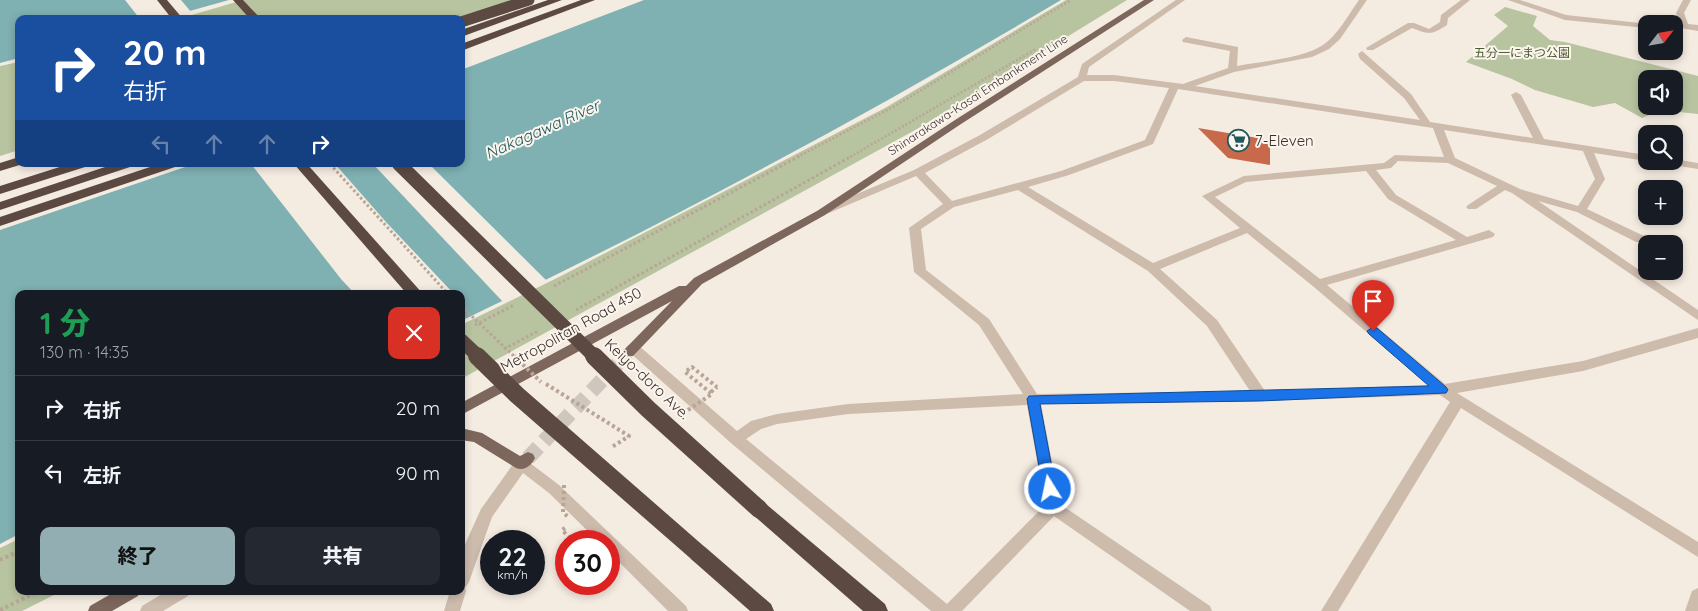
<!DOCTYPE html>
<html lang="ja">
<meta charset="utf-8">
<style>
:root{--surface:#171b24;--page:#242831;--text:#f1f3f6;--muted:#9ea1a6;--line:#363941;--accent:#92aeb2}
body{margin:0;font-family:Quicksand,"Noto Sans JP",sans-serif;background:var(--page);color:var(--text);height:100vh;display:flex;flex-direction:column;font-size:19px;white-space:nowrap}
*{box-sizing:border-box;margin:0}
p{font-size:16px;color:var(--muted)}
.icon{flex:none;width:28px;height:28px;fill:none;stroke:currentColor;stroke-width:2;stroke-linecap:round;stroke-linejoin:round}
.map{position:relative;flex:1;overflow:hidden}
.details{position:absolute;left:15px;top:290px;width:450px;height:305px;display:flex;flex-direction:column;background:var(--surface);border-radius:10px;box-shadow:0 2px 8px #0003}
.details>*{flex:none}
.guide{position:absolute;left:15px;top:15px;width:450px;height:152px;border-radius:10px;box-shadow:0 2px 8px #0003;background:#1a4fa0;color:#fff;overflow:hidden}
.needle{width:32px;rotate:59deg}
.fabs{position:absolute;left:1638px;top:15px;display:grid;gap:10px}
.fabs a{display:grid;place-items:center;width:45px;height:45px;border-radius:10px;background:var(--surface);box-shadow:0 2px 8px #0003;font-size:25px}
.speed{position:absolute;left:480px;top:530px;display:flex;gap:10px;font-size:25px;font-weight:700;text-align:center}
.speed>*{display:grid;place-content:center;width:65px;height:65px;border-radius:50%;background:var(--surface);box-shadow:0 2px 8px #0003;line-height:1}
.speed small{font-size:12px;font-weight:400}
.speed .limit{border:8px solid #d22;background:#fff;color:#111}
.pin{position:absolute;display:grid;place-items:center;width:42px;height:42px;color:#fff;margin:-51px -21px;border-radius:50% 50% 50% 0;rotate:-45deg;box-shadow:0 0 5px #0007}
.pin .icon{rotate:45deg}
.me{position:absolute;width:55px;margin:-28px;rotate:350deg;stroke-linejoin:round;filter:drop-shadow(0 0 4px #0008)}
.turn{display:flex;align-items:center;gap:18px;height:105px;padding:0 25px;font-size:22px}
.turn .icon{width:65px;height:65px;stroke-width:2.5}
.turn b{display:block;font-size:35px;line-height:42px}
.lanes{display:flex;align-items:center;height:48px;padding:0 25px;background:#0003;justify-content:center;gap:25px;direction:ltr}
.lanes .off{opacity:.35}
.round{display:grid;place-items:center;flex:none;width:52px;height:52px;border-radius:10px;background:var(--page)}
.summary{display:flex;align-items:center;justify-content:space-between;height:85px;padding:0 25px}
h1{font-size:30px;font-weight:800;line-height:38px;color:#1e9e55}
.action{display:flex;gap:10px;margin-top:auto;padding:10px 25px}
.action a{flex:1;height:58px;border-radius:10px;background:var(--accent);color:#111;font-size:20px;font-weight:800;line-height:58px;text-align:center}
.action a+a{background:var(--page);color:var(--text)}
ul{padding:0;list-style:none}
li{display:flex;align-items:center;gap:15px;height:65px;padding:0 25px;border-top:1px solid var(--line)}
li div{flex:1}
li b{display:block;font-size:19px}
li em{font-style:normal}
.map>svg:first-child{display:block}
.green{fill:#b8c4a0;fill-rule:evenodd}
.water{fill:#7fb0b2}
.pier{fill:#f4ebe1}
.building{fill:#c8694b}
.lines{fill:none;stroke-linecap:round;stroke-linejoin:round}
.major-tunnel-far1{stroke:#cfc6bd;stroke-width:12;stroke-dasharray:12 5.5;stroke-linecap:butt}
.major-tunnel{stroke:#cfc6bd;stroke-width:15;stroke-dasharray:15 8;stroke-linecap:butt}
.path-far2{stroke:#b9a596;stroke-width:2.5;stroke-dasharray:2 2;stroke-linecap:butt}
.path-far1{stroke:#b9a596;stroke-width:3;stroke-dasharray:2.5 2.5;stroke-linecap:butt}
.path{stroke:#b9a596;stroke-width:4;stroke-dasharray:3 3;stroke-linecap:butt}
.minor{fill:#cdbbac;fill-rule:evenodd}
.major{fill:#7d675c;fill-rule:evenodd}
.highway{fill:#5c4a42;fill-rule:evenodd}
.path-bridge-far1{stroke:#b9a596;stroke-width:3;stroke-dasharray:2.5 2.5;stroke-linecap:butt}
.path-bridge{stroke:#b9a596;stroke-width:4;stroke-dasharray:3 3;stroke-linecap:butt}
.highway-bridge-far2{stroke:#5c4a42;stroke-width:11}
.highway-bridge-far1{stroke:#5c4a42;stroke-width:14}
.highway-bridge{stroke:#5c4a42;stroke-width:18}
.route{fill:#1a73e8;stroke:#114b97}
.labels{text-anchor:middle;stroke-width:4;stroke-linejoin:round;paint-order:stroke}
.far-park-label{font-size:12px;fill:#4a5a2e;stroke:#fbf5ee}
.far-street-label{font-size:12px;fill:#3b302b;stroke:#fbf5ee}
.poi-label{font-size:15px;fill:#3b302b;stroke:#fbf5ee;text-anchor:start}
.street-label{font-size:15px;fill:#3b302b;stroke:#fbf5ee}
.water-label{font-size:16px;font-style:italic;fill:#1f5a5e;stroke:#fbf5ee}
</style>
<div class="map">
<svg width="1698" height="611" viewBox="0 0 1698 611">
<rect width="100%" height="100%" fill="#f4ebe1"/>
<g class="green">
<path d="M243,0H513L460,19H178Z"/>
<path d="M1066,0H1127L917,129L461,379V325L561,276L885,108Z"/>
<path d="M1505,7L1537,16L1533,26L1550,40L1565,42L1698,76V114L1661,110L1642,118L1615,103L1593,107L1535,90L1512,79L1466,62L1508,26L1494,15ZM1646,79H1674V106H1646Z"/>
<path d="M19,62V150L0,156V66Z"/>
<path d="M19,539V591H62L22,611H0V548Z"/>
</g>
<g class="water">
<path d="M0,0H229L161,19H19V58L0,63Z"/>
<path d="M644,0H1061C866,116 666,223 461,321V294H19V534L0,544V230L194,164H461V70Z"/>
</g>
<g class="pier">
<path d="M125,0H181L192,13L170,19H140Z"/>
<path d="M251,164H335L386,222L454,294H355L341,279Z"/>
<path d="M373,164H429L548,282L504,303Z"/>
</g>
<path class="building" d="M1198,128L1270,140V165L1228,158Z"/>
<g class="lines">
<path class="major-tunnel-far1" d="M624,357L628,353"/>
<path class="major-tunnel" d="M528,458L625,356"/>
<g class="path-far2">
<path d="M797,157L893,107L1071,0"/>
<path d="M850,157L1036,49"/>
</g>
<g class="path-far1">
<path d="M330,164L448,294"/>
<path d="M554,286L800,156"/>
<path d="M576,310L852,156"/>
<path d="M475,325L514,305"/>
<path d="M504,349L538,331"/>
</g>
<g class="path">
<path d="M546,384L629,436L612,447"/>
<path d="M711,392L717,387"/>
<path d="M565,528L562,530L573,541"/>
<path d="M0,560L19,551"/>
<path d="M0,610L39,591"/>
</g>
<g class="minor">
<path d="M1176,0H1185L1089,67L1087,75H1114L1183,84L1228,68L1230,51L1183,42L1182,40L1186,37L1238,47L1237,66C1262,61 1302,59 1323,45C1338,35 1348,15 1359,0H1367L1340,39L1329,49L1312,57L1234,72L1195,86L1420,120L1404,98L1360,59L1358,54L1362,51L1411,94L1430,122L1533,138L1511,95L1516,92L1521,95L1544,139L1646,155V161L1594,153L1605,179L1587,209L1644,236L1646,239L1644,242H1636L1577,212L1538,201L1698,310V320L1512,193L1505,190L1476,209H1468L1466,207L1468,205L1497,186L1448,163L1398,161L1391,168L1376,170L1396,195L1467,237L1489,230L1495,234L1493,237L1327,285L1445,384L1583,361L1698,328V338L1583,371L1457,393L1698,542V557L1461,408L1338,611H1321L1450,402L1440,395L1261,401L1041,404L1060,504L1210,606L1212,611H1190L1054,516L962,611H931L731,443L628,351L626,348L628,345H638L737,431L751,421L777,414L848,404L1023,394L979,325L914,272L909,228L943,204L916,176L829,213L825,214L819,211L821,209L914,170L980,135L1078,77L1082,64ZM1084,81H1114L1169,88L1145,140L1061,171L952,201L925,173L988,139ZM1178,89L1433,128L1444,157L1395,155L1384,163L1244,176L1202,196L1240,228L1153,263L1028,187L1069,175L1153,144ZM1444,130L1583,151L1595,179L1578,206L1520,189L1455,158ZM1366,171L1388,199L1456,240L1320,279L1215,197L1246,182ZM1018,190L1148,271L1207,326L1250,391L1037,394L989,319L926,270L921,229L954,207ZM1247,233L1314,287L1428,385L1265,391L1217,320L1160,269ZM1027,405L1045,505L947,604L746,439L761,429L777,424L848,414Z"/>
<path d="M1461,0H1470L1448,18L1447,25C1431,35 1430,35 1412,28L1373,50H1367L1366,48L1408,23H1414L1429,29L1440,22L1441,15Z"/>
<path d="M1508,0H1520L1566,15L1649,24H1646V28L1565,20Z"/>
<path d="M1683,0H1691L1684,13L1688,24L1698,25V31L1674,27V24H1671L1679,23L1676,13Z"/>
<path d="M1674,159L1698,163V169L1666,164L1661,161H1674Z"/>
<path d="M521,458L526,460L559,485L686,606L688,611H668L609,552V541H598L549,493L523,473L492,517L469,582L465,588L466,591L460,611H444L450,591H461V557L466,542L481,509L516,460Z"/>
<path d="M1698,588V611H1685L1692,591Z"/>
<path d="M167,591H190L188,596L163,611H140L142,606Z"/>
</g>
<g class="major">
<path d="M1144,0H1154L961,124L825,215L702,284L633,356H623L621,353L672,301L461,415V403L679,286H686L694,278L817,211L955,120Z"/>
<path d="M461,428L482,433L520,456L528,452L533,454L535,458C531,466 525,471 516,468L474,442L461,440Z"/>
<path d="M116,591H140L138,596L112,611H88L90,606Z"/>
</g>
<g class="highway">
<path d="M157,0H167L183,19H172Z"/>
<path d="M233,0H243L261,19H250Z"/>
<path d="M548,0H562L461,37V30Z"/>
<path d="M581,0H595L461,51V44Z"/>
<path d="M19,157V164H23L0,171V163Z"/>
<path d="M69,164H87L85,167L0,194V186Z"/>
<path d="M114,164H132L130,167L0,210V202Z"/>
<path d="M159,164H177L175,167L0,226V217Z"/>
<path d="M294,164H307L423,294H407Z"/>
<path d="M759,501L766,504L885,604L888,611H863L752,514L750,509L752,504Z"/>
<path d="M698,545L705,547L771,604L774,611H750L691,559L688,553L691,547Z"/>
</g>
<path class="path-bridge-far1" d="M461,306L515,357"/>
<g class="path-bridge">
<path d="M514,356L541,382"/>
<path d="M688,410L712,394L685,372L692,367L717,387"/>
<path d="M564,485L563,512L568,517"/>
</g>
<path class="highway-bridge-far2" d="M461,22L529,0"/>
<g class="highway-bridge-far1">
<path d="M399,164L595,357"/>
<path d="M461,340L479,357"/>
</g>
<g class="highway-bridge">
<path d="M477,356L517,395L698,553"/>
<path d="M594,356L648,409L759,509"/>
</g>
</g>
<path class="route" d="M1373,327L1377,328L1446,387L1448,390L1446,393L1260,401L1040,404L1056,489L1054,493L1050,495L1045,493L1043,489L1027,399L1029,396L1429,386L1369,334L1367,331Z"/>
<defs>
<symbol id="supermarket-ring" viewBox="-11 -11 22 22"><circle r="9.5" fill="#fbf5ee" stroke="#1f5a5e" stroke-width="1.5"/><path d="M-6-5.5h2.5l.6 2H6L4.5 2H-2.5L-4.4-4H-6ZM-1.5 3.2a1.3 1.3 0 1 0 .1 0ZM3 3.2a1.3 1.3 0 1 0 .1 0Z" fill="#1f5a5e"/></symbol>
</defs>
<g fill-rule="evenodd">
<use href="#supermarket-ring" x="1226" y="128" width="25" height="25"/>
</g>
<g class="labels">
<g class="far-park-label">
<text x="1522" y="57">五分一にまつ公園</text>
</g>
<g class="far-street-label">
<text transform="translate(978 95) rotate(-33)" y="4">Shinarakawa-Kasai Embankment Line</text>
</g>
<g class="poi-label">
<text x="1255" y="146">7-Eleven</text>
</g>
<g class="street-label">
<text transform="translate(571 330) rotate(-29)" y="5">Metropolitan Road 450</text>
<text transform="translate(647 379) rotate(43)" y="5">Keiyo-doro Ave.</text>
</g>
<g class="water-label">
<text transform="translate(542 129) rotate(-24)" y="6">Nakagawa River</text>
</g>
</g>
</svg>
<div class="fabs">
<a><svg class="needle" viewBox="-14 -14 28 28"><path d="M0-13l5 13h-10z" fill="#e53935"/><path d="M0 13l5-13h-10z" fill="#9ea1a6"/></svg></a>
<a><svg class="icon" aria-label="sound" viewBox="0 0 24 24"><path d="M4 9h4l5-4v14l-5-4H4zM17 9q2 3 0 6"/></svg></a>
<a><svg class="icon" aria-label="search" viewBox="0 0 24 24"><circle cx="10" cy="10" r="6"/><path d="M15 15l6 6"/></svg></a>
<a>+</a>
<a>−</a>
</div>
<div class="speed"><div>22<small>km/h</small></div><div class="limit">30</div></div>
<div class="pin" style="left:1373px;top:331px;background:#d93025"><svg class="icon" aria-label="arrive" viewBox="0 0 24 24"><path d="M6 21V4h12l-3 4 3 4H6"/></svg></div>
<svg class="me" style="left:1050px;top:489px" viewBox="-20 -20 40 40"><circle r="17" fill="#1a73e8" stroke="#fff" stroke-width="3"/><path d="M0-11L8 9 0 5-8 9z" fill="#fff"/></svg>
<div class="guide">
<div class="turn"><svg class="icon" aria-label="right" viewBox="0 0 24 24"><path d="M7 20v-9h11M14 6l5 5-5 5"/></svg><div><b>20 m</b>右折</div></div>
<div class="lanes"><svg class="icon off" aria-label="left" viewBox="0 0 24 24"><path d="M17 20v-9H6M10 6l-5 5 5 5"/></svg><svg class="icon off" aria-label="ahead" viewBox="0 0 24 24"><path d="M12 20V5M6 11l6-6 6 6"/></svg><svg class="icon off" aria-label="ahead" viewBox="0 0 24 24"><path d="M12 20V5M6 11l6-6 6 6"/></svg><svg class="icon" aria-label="right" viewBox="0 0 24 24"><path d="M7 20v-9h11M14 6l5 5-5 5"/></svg></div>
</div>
<section class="details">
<div class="summary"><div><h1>1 分</h1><p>130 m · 14:35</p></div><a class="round" style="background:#d93025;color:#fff"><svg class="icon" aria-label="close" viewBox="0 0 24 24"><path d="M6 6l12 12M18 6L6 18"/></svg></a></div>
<ul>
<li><svg class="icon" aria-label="right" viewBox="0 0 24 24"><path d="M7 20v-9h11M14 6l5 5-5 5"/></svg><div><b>右折</b></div><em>20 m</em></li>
<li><svg class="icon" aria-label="left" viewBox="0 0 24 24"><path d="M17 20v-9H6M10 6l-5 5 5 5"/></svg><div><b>左折</b></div><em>90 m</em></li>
</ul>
<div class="action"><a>終了</a><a>共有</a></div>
</section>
</div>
